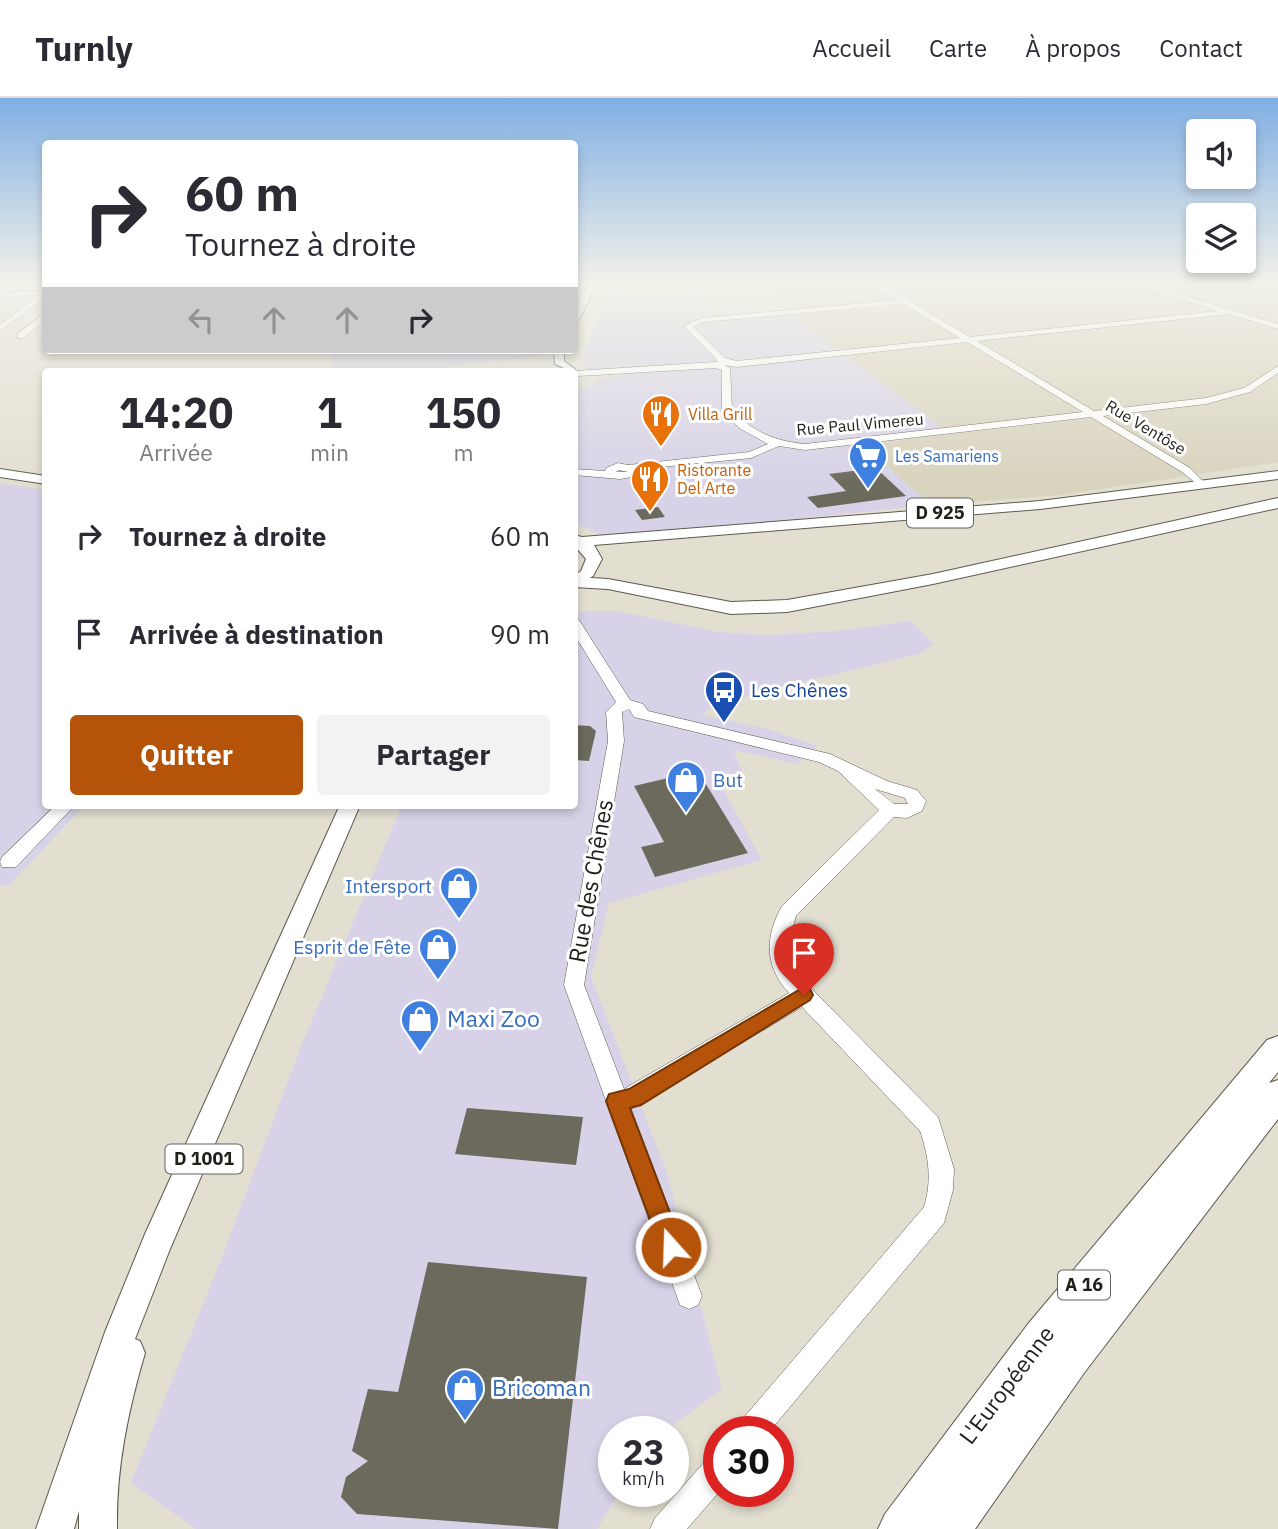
<!DOCTYPE html>
<html lang="fr">
<meta charset="utf-8">
<style>
:root{--surface:#fff;--page:#f2f2f3;--text:#2b2b33;--muted:#7c7c81;--line:#e1e1e2;--accent:#b45309}
body{margin:0;font-family:"IBM Plex Sans",sans-serif;background:var(--page);color:var(--text);height:100vh;display:flex;flex-direction:column;font-size:26px;white-space:nowrap}
*{box-sizing:border-box;margin:0}
p{font-size:23px;color:var(--muted)}
.icon{flex:none;width:38px;height:38px;fill:none;stroke:currentColor;stroke-width:2;stroke-linecap:round;stroke-linejoin:round}
.map{position:relative;flex:1;overflow:hidden}
.drawer{position:absolute;left:42px;top:270px;width:536px;height:441px;display:flex;flex-direction:column;background:var(--surface);border-radius:7px;box-shadow:0 4px 10px #0003}
.drawer>*{flex:none}
.top-card{position:absolute;left:42px;top:42px;width:536px;height:214px;border-radius:7px;box-shadow:0 4px 10px #0003;background:#fff;color:var(--text);overflow:hidden}
.fabs{position:absolute;left:1186px;top:21px;display:grid;gap:14px}
.fabs a{display:grid;place-items:center;width:70px;height:70px;border-radius:7px;background:var(--surface);box-shadow:0 4px 10px #0003;font-size:35px}
.speed{position:absolute;left:598px;top:1318px;display:flex;gap:14px;font-size:35px;font-weight:700;text-align:center}
.speed>*{display:grid;place-content:center;width:91px;height:91px;border-radius:50%;background:var(--surface);box-shadow:0 4px 10px #0003;line-height:1}
.speed small{font-size:18px;font-weight:400}
.speed .limit{border:10px solid #d22;background:#fff;color:#111}
.pin{position:absolute;display:grid;place-items:center;width:60px;height:60px;color:#fff;margin:-72px -30px;border-radius:50% 50% 50% 0;rotate:-45deg;box-shadow:0 0 7px #0007}
.pin .icon{rotate:45deg}
.me{position:absolute;width:77px;margin:-38px;rotate:340deg;stroke-linejoin:round;filter:drop-shadow(0 0 5px #0008)}
.turn{display:flex;align-items:center;gap:24px;height:147px;padding:0 28px;font-size:32px}
.turn .icon{width:91px;height:91px;stroke-width:2.5}
.turn b{display:block;font-size:49px;line-height:60px}
.lanes{display:flex;align-items:center;height:66px;padding:0 28px;background:#0003;justify-content:center;gap:35px;direction:ltr}
.lanes .off{opacity:.35}
.eta{display:flex;justify-content:space-evenly;align-items:center;height:119px;text-align:center}
.eta b{font-size:42px;font-weight:700;line-height:49px}
.primary-button{display:flex;gap:14px;margin-top:auto;padding:14px 28px}
.primary-button a{flex:1;height:80px;border-radius:7px;background:var(--accent);color:#fff;font-size:28px;font-weight:700;line-height:80px;text-align:center}
.primary-button a+a{background:var(--page);color:var(--text)}
ul{padding:0;list-style:none}
li{display:flex;align-items:center;gap:21px;height:98px;padding:0 28px}
li div{flex:1}
li b{display:block;font-size:26px}
li em{font-style:normal}
header{display:flex;align-items:center;gap:42px;box-sizing:border-box;height:98px;padding:0 35px;background:var(--surface);border-bottom:2px solid var(--line)}
header strong{font-size:33px}
nav{display:flex;gap:38px;margin-inline-start:auto;font-size:24px}
.map>svg:first-child{display:block}
.commercial{fill:#d7d2e7}
.built{fill:#d8d3bd}
.building{fill:#6c6a5d}
.lines{fill:none;stroke-linecap:round;stroke-linejoin:round}
.minor-casing{stroke:#5d5a4d;stroke-width:1}
.major-casing{stroke:#5d5a4d;stroke-width:2}
.highway-casing{stroke:#5d5a4d;stroke-width:2}
.minor{fill:#fff;fill-rule:evenodd}
.major{fill:#fff;fill-rule:evenodd}
.highway{fill:#fff;fill-rule:evenodd}
.route{fill:#b45309;stroke:#753606;stroke-width:2}
.labels{text-anchor:middle;stroke-width:6;stroke-linejoin:round;paint-order:stroke}
.far-food-label{font-size:16px;fill:#c56008;stroke:#fff;text-anchor:start}
.far-street-label{font-size:16px;fill:#201f1a;stroke:#fff}
.far-shop-label{font-size:16px;fill:#366cbe;stroke:#fff;text-anchor:start}
.shield{fill:#fff;stroke:#63625f;stroke-width:2}
.shield-label{font-size:18px;font-weight:bold;fill:#201f1a}
.transit-label{font-size:19px;fill:#164399;stroke:#fff;text-anchor:start}
.shop-label{font-size:19px;fill:#366cbe;stroke:#fff;text-anchor:end}
.near-street-label{font-size:23px;fill:#201f1a;stroke:#fff}
.near-shop-label{font-size:23px;fill:#366cbe;stroke:#fff;text-anchor:start}
</style>
<header>
<strong>Turnly</strong>
<nav><a>Accueil</a><a>Carte</a><a>À propos</a><a>Contact</a></nav>
</header>
<div class="map">
<svg width="1278" height="1431" viewBox="0 0 1278 1431">
<rect width="100%" height="100%" fill="#e2dfd1"/>
<g class="commercial">
<path d="M693,196L723,222L791,216L945,331L859,342L931,407L607,440L574,424V292L593,287L599,281L622,277L618,270L589,272L583,268V258L606,202Z"/>
<path d="M332,252H546L543,257L448,269L331,270Z"/>
<path d="M0,385L45,392L46,707H85L8,788L0,787Z"/>
<path d="M574,513H618L718,534L766,537L838,533L911,523L934,546L918,556L714,606L702,617L768,631L818,648L798,666L733,652L743,675L718,682L762,762L609,805L591,879L666,1072L722,1291L665,1333L614,1334V1393H621L597,1431H196L131,1385L220,1164L300,951L402,707H574Z"/>
</g>
<path class="built" d="M834,185H1278V364L1061,397L931,407L863,347L950,335L815,235L791,216L768,190Z"/>
<g class="building">
<path d="M876,370L906,398L818,410L807,399L846,393L829,376Z"/>
<path d="M658,409L665,419L642,422L635,412Z"/>
<path d="M574,627L590,628L596,633L589,663L574,662Z"/>
<path d="M698,673L748,755L655,779L641,749L664,744L634,688Z"/>
<path d="M467,1010L583,1019L576,1067L455,1056Z"/>
<path d="M428,1164L587,1179L558,1431L357,1416L341,1399L346,1379L368,1363L352,1353L368,1291L398,1294Z"/>
</g>
<g class="lines">
<defs>
<g id="minor">
<path d="M625,185H679L630,191Z"/>
<path d="M871,185H879L970,239L1218,213L1132,185H1141L1278,226V231L1229,216L977,243L1094,313L1206,300L1244,290L1278,268V275L1250,294L1206,306L1103,318L1190,370L1204,384L1198,387L1182,374L1091,319L805,352L779,348L751,360L641,371L638,378L620,381L574,377V371L605,373L606,370L618,365L628,367L749,354L768,346L739,330L722,311V272L716,270L578,278L575,273L715,264L718,263L684,228L702,220L898,202ZM904,206L960,240L737,263L725,260L693,229L704,224ZM967,244L1083,314L805,346C775,343 752,334 732,311L730,270L725,267L737,269ZM619,372L628,374H616Z"/>
<path d="M46,192V199L0,233V227L39,197L11,198L0,202V197L10,194Z"/>
<path d="M42,217H46V222L23,240H17V236Z"/>
<path d="M574,521L579,522L630,602L643,606L648,613L830,656L887,683L917,692L926,703L922,713L907,720L894,719L796,818L788,846L796,875L938,1019L954,1071L953,1092L944,1125L769,1334H736L740,1324L924,1109C932,1083 929,1059 920,1033L802,909L631,1011L702,1198L698,1207L689,1211L680,1207L564,887L608,643L606,614L616,604L574,536ZM629,611L634,619L819,664L838,673L879,712L782,808C765,838 764,868 789,895L624,991L584,887L624,643L622,614ZM875,691L905,700L908,706H894Z"/>
<path d="M56,707H75L16,769H2L0,764L2,759Z"/>
<path d="M719,1356L720,1393L687,1431H650L655,1420L708,1360Z"/>
</g>
<g id="major">
<path d="M589,185H597L579,222L574,225V213Z"/>
<path d="M554,252H564V263L575,271V275L555,266Z"/>
<path d="M0,371L46,378V386L0,379Z"/>
<path d="M1278,373V381L1040,411L594,447L602,461L593,478L574,490V478L581,473L586,461L574,447V437L582,439L1040,403Z"/>
<path d="M340,707H360L170,1151L135,1241L140,1243L145,1255C128,1313 116,1370 117,1431H79V1413L74,1431H36L105,1234L145,1136Z"/>
</g>
<g id="highway">
<path d="M1278,400V410L933,486L787,514L731,516L608,491L574,489V479L608,481L731,504L787,502L933,476Z"/>
<path d="M1278,938V974L1269,985L1278,982V1021L1084,1275L975,1431H878L885,1416L1028,1226L1267,942Z"/>
</g>
</defs>
<use href="#minor" class="minor-casing"/>
<use href="#major" class="major-casing"/>
<use href="#highway" class="highway-casing"/>
<use href="#minor" class="minor"/>
<use href="#major" class="major"/>
<use href="#highway" class="highway"/>
</g>
<linearGradient id="sky" x2="0" y2="1"><stop stop-color="#80afe3"/><stop offset="0.48" stop-color="#f2f1ea"/><stop offset="1" stop-color="#f2f1ea" stop-opacity="0"/></linearGradient>
<rect width="1278" height="385" fill="url(#sky)"/>
<path class="route" d="M804,889L810,891L813,897L810,902L641,1007L630,1010L683,1149L679,1157L671,1161L663,1157L606,1003L609,996L629,991Z"/>
<defs>
<symbol id="restaurant-pin" viewBox="-11 -11 22 30"><path d="M0 17L-7.5 6A9.5 9.5 0 1 1 7.5 6Z" fill="#e8710a" stroke="#fff"/><path d="M-5-6h1v4h1v-4h1v4h1v-4h1v5L-1.5 .5V6h-2V.5L-5-1ZM5-6V6H3V1.5H1.5Q1.5-4 5-6Z" fill="#fff"/></symbol>
<symbol id="supermarket-pin" viewBox="-11 -11 22 30"><path d="M0 17L-7.5 6A9.5 9.5 0 1 1 7.5 6Z" fill="#3f7fe0" stroke="#fff"/><path d="M-6-5.5h2.5l.6 2H6L4.5 2H-2.5L-4.4-4H-6ZM-1.5 3.2a1.3 1.3 0 1 0 .1 0ZM3 3.2a1.3 1.3 0 1 0 .1 0Z" fill="#fff"/></symbol>
<symbol id="bus-pin" viewBox="-11 -11 22 30"><path d="M0 17L-7.5 6A9.5 9.5 0 1 1 7.5 6Z" fill="#1a4fb4" stroke="#fff"/><path d="M-5-6H5V4H4V6H2V4H-2V6H-4V4H-5ZM-3.5-4V0h7V-4ZM-3.5 1.2v1.5H-2V1.2ZM2 1.2v1.5H3.5V1.2Z" fill="#fff"/></symbol>
<symbol id="shop-pin" viewBox="-11 -11 22 30"><path d="M0 17L-7.5 6A9.5 9.5 0 1 1 7.5 6Z" fill="#3f7fe0" stroke="#fff"/><path d="M-5-2.5h2.3a2.7 3.5 0 0 1 5.4 0H5L5.5 6h-11ZM-1.5-2.5h3a1.5 2.3 0 0 0-3 0Z" fill="#fff"/></symbol>
</defs>
<g fill-rule="evenodd">
<use href="#restaurant-pin" x="639" y="294" width="44" height="60"/>
<use href="#supermarket-pin" x="846" y="336" width="44" height="60"/>
<use href="#restaurant-pin" x="628" y="359" width="44" height="60"/>
<use href="#bus-pin" x="702" y="570" width="44" height="60"/>
<use href="#shop-pin" x="664" y="660" width="44" height="60"/>
<use href="#shop-pin" x="437" y="766" width="44" height="60"/>
<use href="#shop-pin" x="416" y="827" width="44" height="60"/>
<use href="#shop-pin" x="398" y="899" width="44" height="60"/>
<use href="#shop-pin" x="443" y="1268" width="44" height="60"/>
</g>
<g class="labels">
<g class="far-food-label">
<text x="688" y="322">Villa Grill</text>
<text x="677" y="378">Ristorante<tspan x="677" dy="18">Del Arte</tspan></text>
</g>
<g class="far-street-label">
<text transform="translate(860 326) rotate(-5)" y="6">Rue Paul Vimereu</text>
<text transform="translate(1146 329) rotate(31)" y="6">Rue Ventôse</text>
</g>
<g class="far-shop-label">
<text x="895" y="364">Les Samariens</text>
</g>
<g class="shield">
<rect x="907" y="400.5" width="66" height="29" rx="5"/>
<rect x="165.5" y="1046.5" width="77" height="29" rx="5"/>
<rect x="1058" y="1172.5" width="52" height="29" rx="5"/>
</g>
<g class="shield-label">
<text x="940" y="421">D 925</text>
<text x="204" y="1067">D 1001</text>
<text x="1084" y="1193">A 16</text>
</g>
<g class="transit-label">
<text x="751" y="599">Les Chênes</text>
</g>
<g class="shop-label">
<text x="713" y="689" text-anchor="start">But</text>
<text x="432" y="795">Intersport</text>
<text x="411" y="856">Esprit de Fête</text>
</g>
<g class="near-street-label">
<text transform="translate(591 783) rotate(-80)" y="8">Rue des Chênes</text>
<text transform="translate(1007 1287) rotate(-53)" y="8">L'Européenne</text>
</g>
<g class="near-shop-label">
<text x="447" y="929">Maxi Zoo</text>
<text x="492" y="1298">Bricoman</text>
</g>
</g>
</svg>
<div class="fabs">
<a><svg class="icon" aria-label="sound" viewBox="0 0 24 24"><path d="M4 9h4l5-4v14l-5-4H4zM17 9q2 3 0 6"/></svg></a>
<a><svg class="icon" aria-label="layers" viewBox="0 0 24 24"><path d="M12 4l9 5-9 5-9-5zM3 14l9 5 9-5"/></svg></a>
</div>
<div class="speed"><div>23<small>km/h</small></div><div class="limit">30</div></div>
<div class="pin" style="left:804px;top:897px;background:#d93025"><svg class="icon" aria-label="arrive" viewBox="0 0 24 24"><path d="M6 21V4h12l-3 4 3 4H6"/></svg></div>
<svg class="me" style="left:671px;top:1149px" viewBox="-20 -20 40 40"><circle r="17" fill="#b45309" stroke="#fff" stroke-width="3"/><path d="M0-11L8 9 0 5-8 9z" fill="#fff"/></svg>
<div class="top-card">
<div class="turn"><svg class="icon" aria-label="right" viewBox="0 0 24 24"><path d="M7 20v-9h11M14 6l5 5-5 5"/></svg><div><b>60 m</b>Tournez à droite</div></div>
<div class="lanes"><svg class="icon off" aria-label="left" viewBox="0 0 24 24"><path d="M17 20v-9H6M10 6l-5 5 5 5"/></svg><svg class="icon off" aria-label="ahead" viewBox="0 0 24 24"><path d="M12 20V5M6 11l6-6 6 6"/></svg><svg class="icon off" aria-label="ahead" viewBox="0 0 24 24"><path d="M12 20V5M6 11l6-6 6 6"/></svg><svg class="icon" aria-label="right" viewBox="0 0 24 24"><path d="M7 20v-9h11M14 6l5 5-5 5"/></svg></div>
</div>
<section class="drawer">
<div class="eta">
<div><b>14:20</b><p>Arrivée</p></div>
<div><b>1</b><p>min</p></div>
<div><b>150</b><p>m</p></div>
</div>
<ul>
<li><svg class="icon" aria-label="right" viewBox="0 0 24 24"><path d="M7 20v-9h11M14 6l5 5-5 5"/></svg><div><b>Tournez à droite</b></div><em>60 m</em></li>
<li><svg class="icon" aria-label="arrive" viewBox="0 0 24 24"><path d="M6 21V4h12l-3 4 3 4H6"/></svg><div><b>Arrivée à destination</b></div><em>90 m</em></li>
</ul>
<div class="primary-button"><a>Quitter</a><a>Partager</a></div>
</section>
</div>
